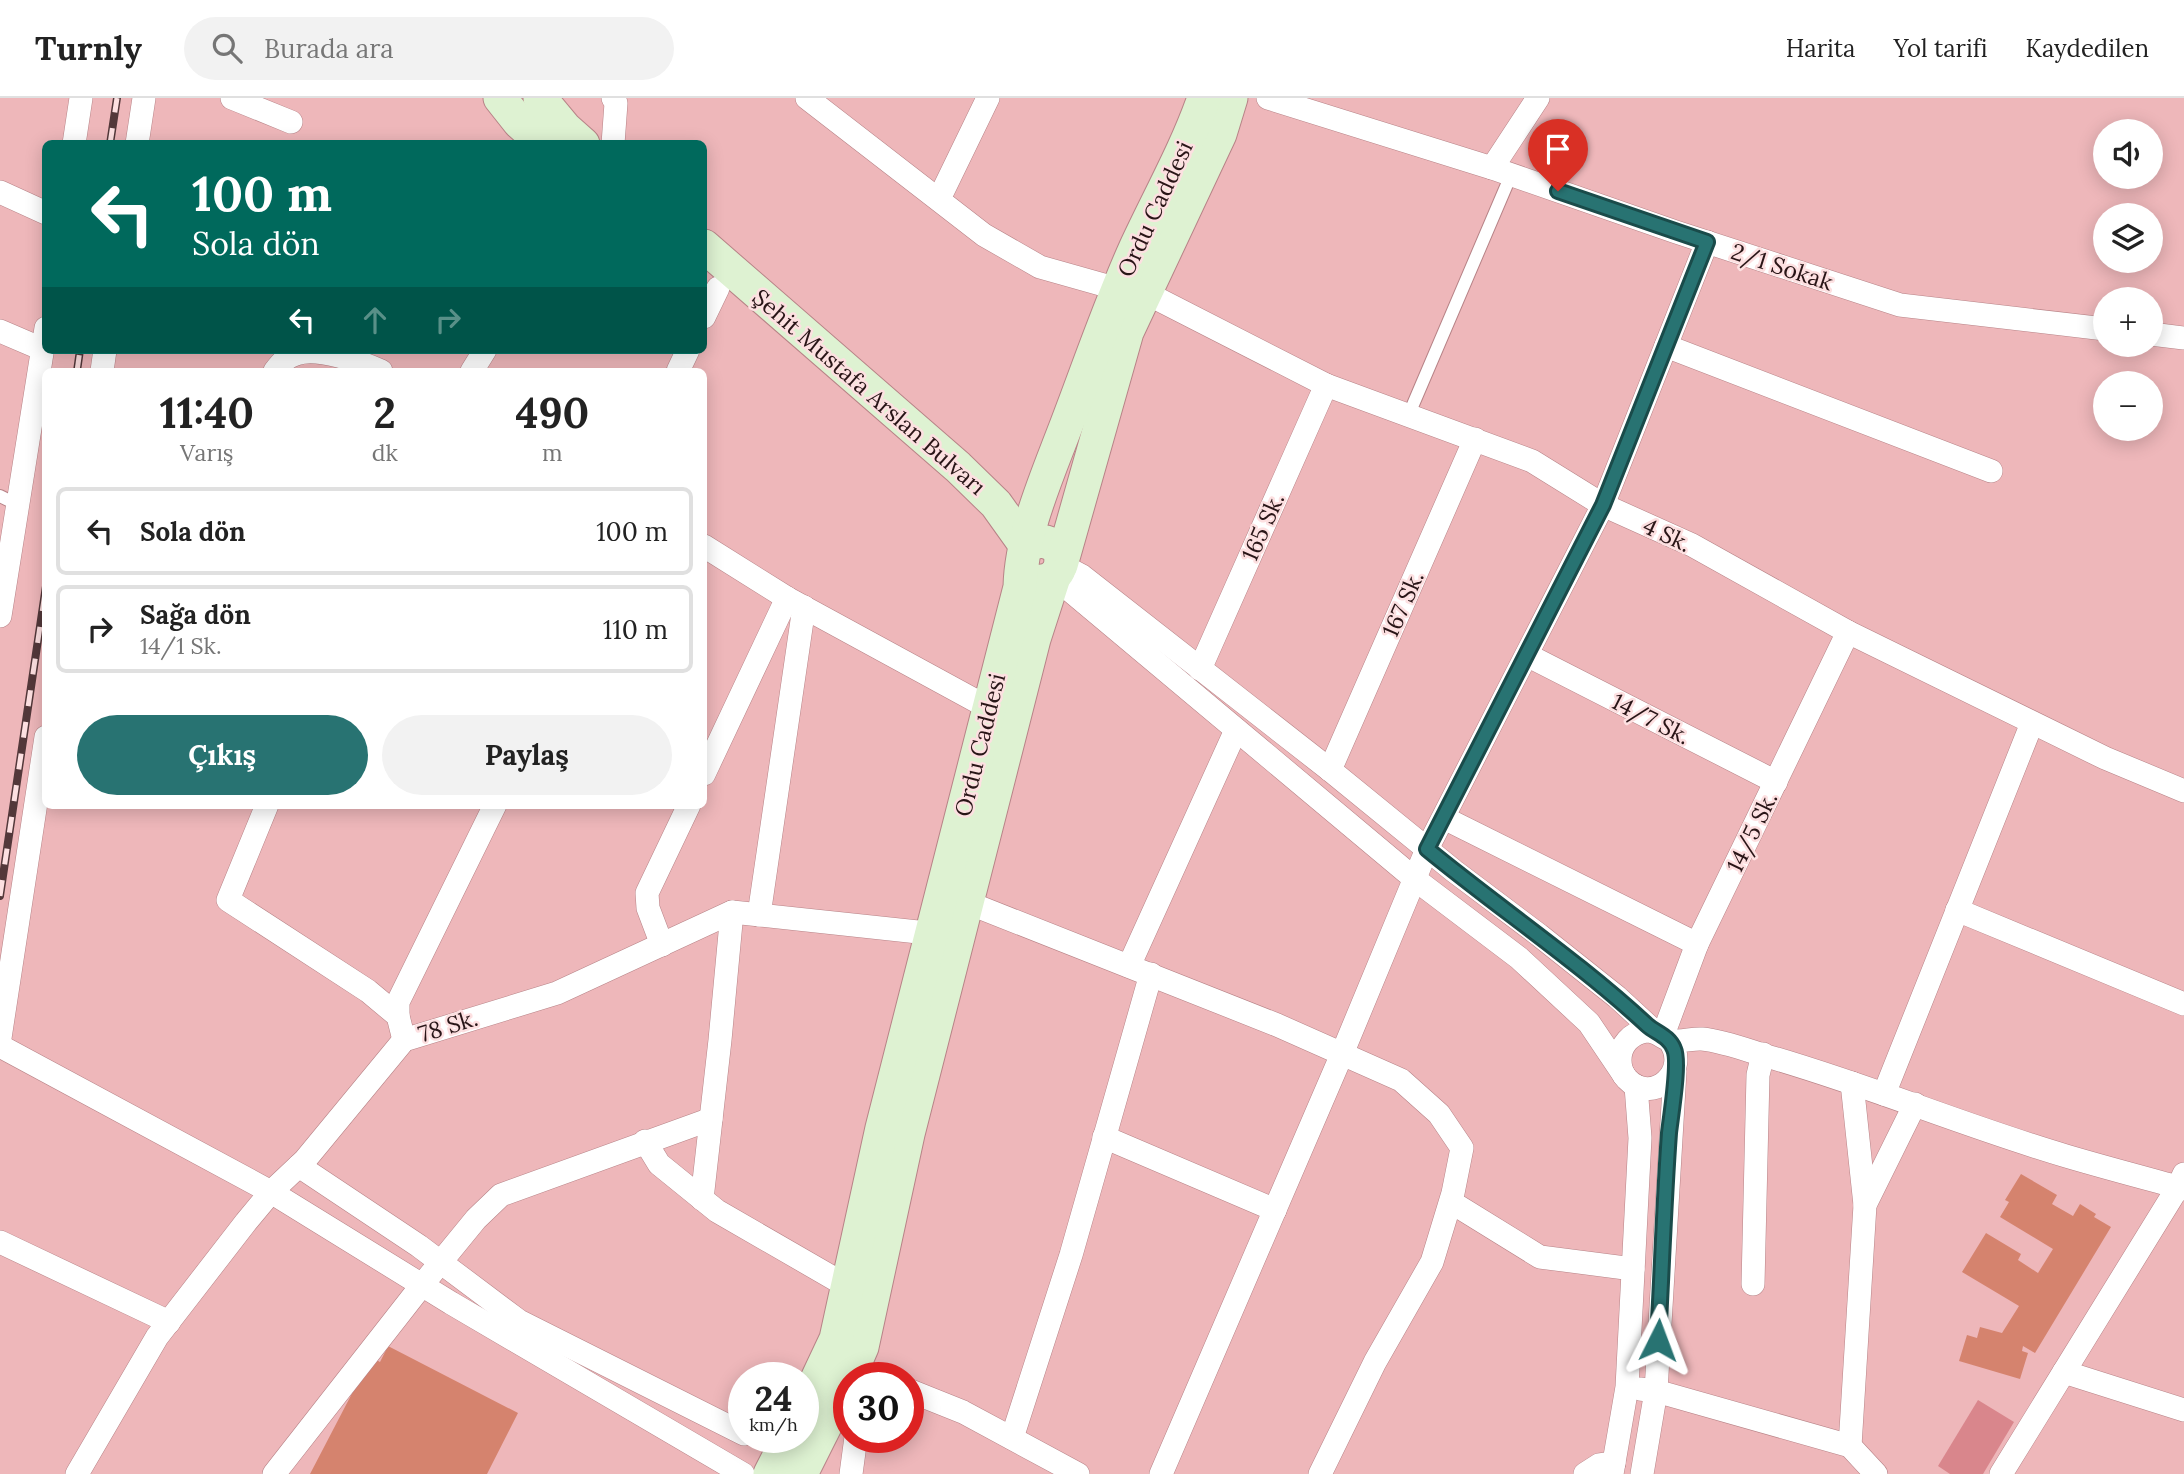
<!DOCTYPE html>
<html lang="tr">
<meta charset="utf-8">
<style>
:root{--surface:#fff;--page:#f2f2f2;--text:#222;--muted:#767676;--line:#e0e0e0;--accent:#287372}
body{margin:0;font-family:Lora,serif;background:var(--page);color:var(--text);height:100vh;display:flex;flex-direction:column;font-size:26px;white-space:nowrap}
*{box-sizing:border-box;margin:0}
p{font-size:23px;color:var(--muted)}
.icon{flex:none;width:38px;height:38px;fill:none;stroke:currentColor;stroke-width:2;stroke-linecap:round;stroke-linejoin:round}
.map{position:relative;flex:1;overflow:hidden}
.panel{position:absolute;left:42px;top:270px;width:665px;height:441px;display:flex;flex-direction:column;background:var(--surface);border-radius:10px;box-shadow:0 4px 18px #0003}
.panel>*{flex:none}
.banner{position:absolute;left:42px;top:42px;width:665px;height:214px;border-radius:10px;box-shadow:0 4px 18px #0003;background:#00695c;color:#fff;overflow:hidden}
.controls{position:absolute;left:2093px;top:21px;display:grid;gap:14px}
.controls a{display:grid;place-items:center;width:70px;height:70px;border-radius:50%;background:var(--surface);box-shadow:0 4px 18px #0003;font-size:35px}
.speed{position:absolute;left:728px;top:1264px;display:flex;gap:14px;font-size:35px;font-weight:700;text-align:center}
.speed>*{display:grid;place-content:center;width:91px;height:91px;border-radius:50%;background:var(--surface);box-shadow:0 4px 18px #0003;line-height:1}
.speed small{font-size:18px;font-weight:400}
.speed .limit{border:10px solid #d22;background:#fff;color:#111}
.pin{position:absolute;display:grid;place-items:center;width:60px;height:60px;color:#fff;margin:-72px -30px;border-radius:50% 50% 50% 0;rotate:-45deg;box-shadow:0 0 7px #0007}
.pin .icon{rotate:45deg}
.me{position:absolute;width:77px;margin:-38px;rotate:3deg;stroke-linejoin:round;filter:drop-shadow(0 0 5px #0008)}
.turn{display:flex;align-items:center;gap:24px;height:147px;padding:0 35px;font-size:32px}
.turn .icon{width:91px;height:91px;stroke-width:2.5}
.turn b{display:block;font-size:49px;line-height:60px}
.lanes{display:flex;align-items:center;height:66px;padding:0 35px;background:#0003;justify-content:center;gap:35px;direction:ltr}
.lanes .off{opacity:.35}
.eta{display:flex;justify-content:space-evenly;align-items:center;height:119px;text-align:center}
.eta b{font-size:42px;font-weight:700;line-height:49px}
.button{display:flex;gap:14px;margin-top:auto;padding:14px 35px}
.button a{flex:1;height:80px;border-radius:42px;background:var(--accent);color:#fff;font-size:28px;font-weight:700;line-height:80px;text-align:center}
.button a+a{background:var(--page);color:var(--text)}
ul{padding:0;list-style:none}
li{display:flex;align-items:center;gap:21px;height:88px;margin:0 14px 10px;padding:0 21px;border:4px solid var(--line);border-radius:10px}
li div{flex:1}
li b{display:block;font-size:26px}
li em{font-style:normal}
header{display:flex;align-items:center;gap:42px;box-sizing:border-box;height:98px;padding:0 35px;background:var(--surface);border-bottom:2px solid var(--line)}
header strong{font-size:33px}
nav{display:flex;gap:38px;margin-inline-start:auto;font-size:24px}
.search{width:490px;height:63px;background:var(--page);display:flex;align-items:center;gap:18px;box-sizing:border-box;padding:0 24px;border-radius:38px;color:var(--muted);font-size:26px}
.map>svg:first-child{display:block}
.green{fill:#d9868c}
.building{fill:#d5836e}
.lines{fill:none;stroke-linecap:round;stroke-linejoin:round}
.service-casing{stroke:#b78387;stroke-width:14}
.minor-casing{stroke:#b78387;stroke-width:24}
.secondary-casing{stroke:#b78387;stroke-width:35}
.service{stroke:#fff;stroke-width:12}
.minor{stroke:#fff;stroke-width:23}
.secondary{stroke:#def2d2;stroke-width:33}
.rail-casing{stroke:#53383a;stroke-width:8}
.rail{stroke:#fde0e1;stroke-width:5;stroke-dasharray:16;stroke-linecap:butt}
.route-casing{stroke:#1a4b4a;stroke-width:18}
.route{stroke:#287372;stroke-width:12}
.labels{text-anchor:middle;stroke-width:5;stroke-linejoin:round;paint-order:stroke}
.street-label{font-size:23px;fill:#291517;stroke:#fde0e1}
</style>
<header>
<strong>Turnly</strong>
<div class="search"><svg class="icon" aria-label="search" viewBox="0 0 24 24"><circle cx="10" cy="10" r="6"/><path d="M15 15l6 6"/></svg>Burada ara</div>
<nav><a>Harita</a><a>Yol tarifi</a><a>Kaydedilen</a></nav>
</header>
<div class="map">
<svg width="2184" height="1376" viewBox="0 0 2184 1376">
<rect width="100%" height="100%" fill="#eeb7ba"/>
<path class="green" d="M1978,1302L2014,1324L1983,1376H1950L1938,1368Z"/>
<g class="building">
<path d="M2021,1076L2057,1097L2052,1106L2073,1118L2080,1106L2096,1116L2094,1119L2111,1129L2035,1255L2023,1248L2022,1253L2028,1255L2020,1281L1959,1263L1967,1237L1977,1240L1980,1229L2002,1235L2019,1208L1962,1174L1986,1135L2021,1156L2018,1162L2038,1175L2053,1151L2000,1119L2009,1104L2005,1102Z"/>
<path d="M388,1248L518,1315L487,1376H310L371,1259L380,1264Z"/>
</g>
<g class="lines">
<defs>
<g id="service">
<path d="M1409,316L1511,77"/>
<path d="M0,398L16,406"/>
</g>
<g id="minor">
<path d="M232,0L291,24"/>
<path d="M613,0L616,5L613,46"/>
<path d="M807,0L984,137L1040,169L1118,191L1144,194L1326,287L1532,363L1603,407L1692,447L1848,534L2105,660L2184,693"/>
<path d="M1268,0L1492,70L1676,134L1900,207L2105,231"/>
<path d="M74,46L81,0"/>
<path d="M137,46L144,0"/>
<path d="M1492,70L1538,0"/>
<path d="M0,94L46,115"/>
<path d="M939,101L988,0"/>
<path d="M704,219L718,190"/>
<path d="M0,233L42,251"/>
<path d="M2151,236L2184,240"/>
<path d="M1666,248L1991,373"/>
<path d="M102,273L105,252"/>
<path d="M275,273C281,265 286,259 296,256C317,248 361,264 381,273"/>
<path d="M472,273L485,252"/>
<path d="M678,273L688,252"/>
<path d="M704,448L787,500L989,610"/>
<path d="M1061,467L1082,478L1330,672L1454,773L1539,837L1617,899L1655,934"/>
<path d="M1054,479L1416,782L1519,860L1589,925L1624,977"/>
<path d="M0,518L46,230"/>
<path d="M1527,557L1776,684"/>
<path d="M1200,571L1326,287"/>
<path d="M1330,672L1475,341"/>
<path d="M704,676L787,500"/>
<path d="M267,707L228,802L368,893L398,918L404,942"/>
<path d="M1444,720L1697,846"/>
<path d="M956,800L1277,927L1401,982L1439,1016L1462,1050L1453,1095L1432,1164L1375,1264L1320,1376"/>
<path d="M1957,812L2184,906"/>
<path d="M759,817L804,509"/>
<path d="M662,847L648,810L647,795L689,707"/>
<path d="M1129,868L1236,632"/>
<path d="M398,918V904L495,707"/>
<path d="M1663,937L1697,846L1848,534"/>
<path d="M0,940L46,639"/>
<path d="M1669,942C1692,973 1652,1008 1627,981C1622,976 1620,969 1620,962C1620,947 1631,935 1646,933C1657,932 1661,940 1670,942C1680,945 1692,940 1702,941C1722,943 1744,951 1763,957C1866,986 1964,1028 2066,1058C2103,1069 2141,1079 2178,1089L2184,1076"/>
<path d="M0,948L271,1094L451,1205L743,1376"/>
<path d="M1852,985L1865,1107"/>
<path d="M1884,996L2032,625"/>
<path d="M1104,1039L1275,1112"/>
<path d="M645,1043L659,1066L717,1113L847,1188"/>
<path d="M299,1068L419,1148L519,1223L744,1336"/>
<path d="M702,1101L720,942L732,814"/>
<path d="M1451,1104L1540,1159L1633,1171"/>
<path d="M0,1144L169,1224"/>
<path d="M1753,1186L1758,977L1763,956"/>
<path d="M853,1269L878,1279"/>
<path d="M2064,1274L2184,1312"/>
<path d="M1640,1291L1656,1293L1850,1348L1876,1376"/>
<path d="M908,1292L963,1314L1078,1376"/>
<path d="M1012,1340L1071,1157L1151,876"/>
<path d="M1850,1348L1865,1107L1915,1006"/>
<path d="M77,1376L157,1239L246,1124L271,1094L305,1062L404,942L557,895L732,814L946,837"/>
<path d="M274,1376L422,1187L476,1121L501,1097L711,1021"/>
<path d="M851,1376L856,1339"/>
<path d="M1161,1376L1342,956L1427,751L1603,407L1707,144"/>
<path d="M1585,1376L1599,1367L1614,1365"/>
<path d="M1612,1376L1627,1289L1640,1040L1636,988"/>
<path d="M1642,1376L1656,1293L1675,973"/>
<path d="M2001,1376L2178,1089L2184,1091"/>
</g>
<g id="secondary">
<path d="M500,0L519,24L544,46"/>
<path d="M540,0L565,30L583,46"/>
<path d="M704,148L958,369L996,406L1026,448C1038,442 1047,441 1058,451C1066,468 1056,485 1036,483"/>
<path d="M1061,467L1127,234L1220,36L1231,0"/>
<path d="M849,1279L862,1249L908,1036L1034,541L1054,479"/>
<path d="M803,1311L836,1241L882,1030L1020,489C1021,439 1045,383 1063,336C1087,274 1108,211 1135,151C1158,101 1186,52 1204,0"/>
<path d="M770,1376L789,1339"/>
<path d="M801,1376L849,1280"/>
</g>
</defs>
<use href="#service" class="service-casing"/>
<use href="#minor" class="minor-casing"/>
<use href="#secondary" class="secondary-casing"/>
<use href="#service" class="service"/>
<use href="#minor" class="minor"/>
<use href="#secondary" class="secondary"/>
<defs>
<g id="rail">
<path d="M110,46L117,0"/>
<path d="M77,273L80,252"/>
<path d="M0,798L46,488"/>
</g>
</defs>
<use href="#rail" class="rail-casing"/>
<use href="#rail" class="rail"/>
</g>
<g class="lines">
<defs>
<path id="route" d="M1558,93L1707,144L1603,407L1427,751C1500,811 1578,863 1647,927C1656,935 1669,938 1674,951C1680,964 1671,1017 1669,1035C1664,1104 1662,1173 1658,1242"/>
</defs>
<use href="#route" class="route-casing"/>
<use href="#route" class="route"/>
</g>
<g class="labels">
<g class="street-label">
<text transform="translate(1155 111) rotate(-65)" y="8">Ordu Caddesi</text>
<text transform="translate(1782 169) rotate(18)" y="8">2/1 Sokak</text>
<text transform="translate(869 294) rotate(41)" y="8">Şehit Mustafa Arslan Bulvarı</text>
<text transform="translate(1263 429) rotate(-66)" y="8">165 Sk.</text>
<text transform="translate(1667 437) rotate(25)" y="8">4 Sk.</text>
<text transform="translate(1403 506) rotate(-66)" y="8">167 Sk.</text>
<text transform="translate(1651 621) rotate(27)" y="8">14/7 Sk.</text>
<text transform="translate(980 647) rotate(-76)" y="8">Ordu Caddesi</text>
<text transform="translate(1752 734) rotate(-64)" y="8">14/5 Sk.</text>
<text transform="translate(448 928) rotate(-17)" y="8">78 Sk.</text>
</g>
</g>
</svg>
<div class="controls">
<a><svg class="icon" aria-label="sound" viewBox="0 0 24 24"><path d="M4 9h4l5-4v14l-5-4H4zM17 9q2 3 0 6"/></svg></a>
<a><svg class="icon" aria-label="layers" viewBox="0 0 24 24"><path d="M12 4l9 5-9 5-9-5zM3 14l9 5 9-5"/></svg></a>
<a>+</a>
<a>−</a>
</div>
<div class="speed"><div>24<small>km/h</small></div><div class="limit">30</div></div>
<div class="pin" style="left:1558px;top:93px;background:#d93025"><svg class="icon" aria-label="arrive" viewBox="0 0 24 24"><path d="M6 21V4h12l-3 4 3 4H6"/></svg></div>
<svg class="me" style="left:1658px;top:1242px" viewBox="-20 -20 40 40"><path d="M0-17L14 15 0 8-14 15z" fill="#287372" stroke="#fff" stroke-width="4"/></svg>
<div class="banner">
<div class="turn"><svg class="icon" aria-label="left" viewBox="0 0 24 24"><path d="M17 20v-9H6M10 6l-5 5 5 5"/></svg><div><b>100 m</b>Sola dön</div></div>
<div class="lanes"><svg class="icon" aria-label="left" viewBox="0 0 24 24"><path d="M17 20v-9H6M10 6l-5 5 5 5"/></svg><svg class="icon off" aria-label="ahead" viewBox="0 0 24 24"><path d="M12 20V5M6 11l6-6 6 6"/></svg><svg class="icon off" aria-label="right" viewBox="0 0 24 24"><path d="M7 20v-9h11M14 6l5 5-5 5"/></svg></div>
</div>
<section class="panel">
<div class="eta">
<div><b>11:40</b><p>Varış</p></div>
<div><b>2</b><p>dk</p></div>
<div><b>490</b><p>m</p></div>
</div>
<ul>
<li><svg class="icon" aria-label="left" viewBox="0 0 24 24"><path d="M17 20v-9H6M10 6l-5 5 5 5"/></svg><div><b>Sola dön</b></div><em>100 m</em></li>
<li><svg class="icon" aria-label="right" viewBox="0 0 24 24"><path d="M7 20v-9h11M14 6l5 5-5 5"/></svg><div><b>Sağa dön</b><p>14/1 Sk.</p></div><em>110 m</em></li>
</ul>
<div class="button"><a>Çıkış</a><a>Paylaş</a></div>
</section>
</div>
